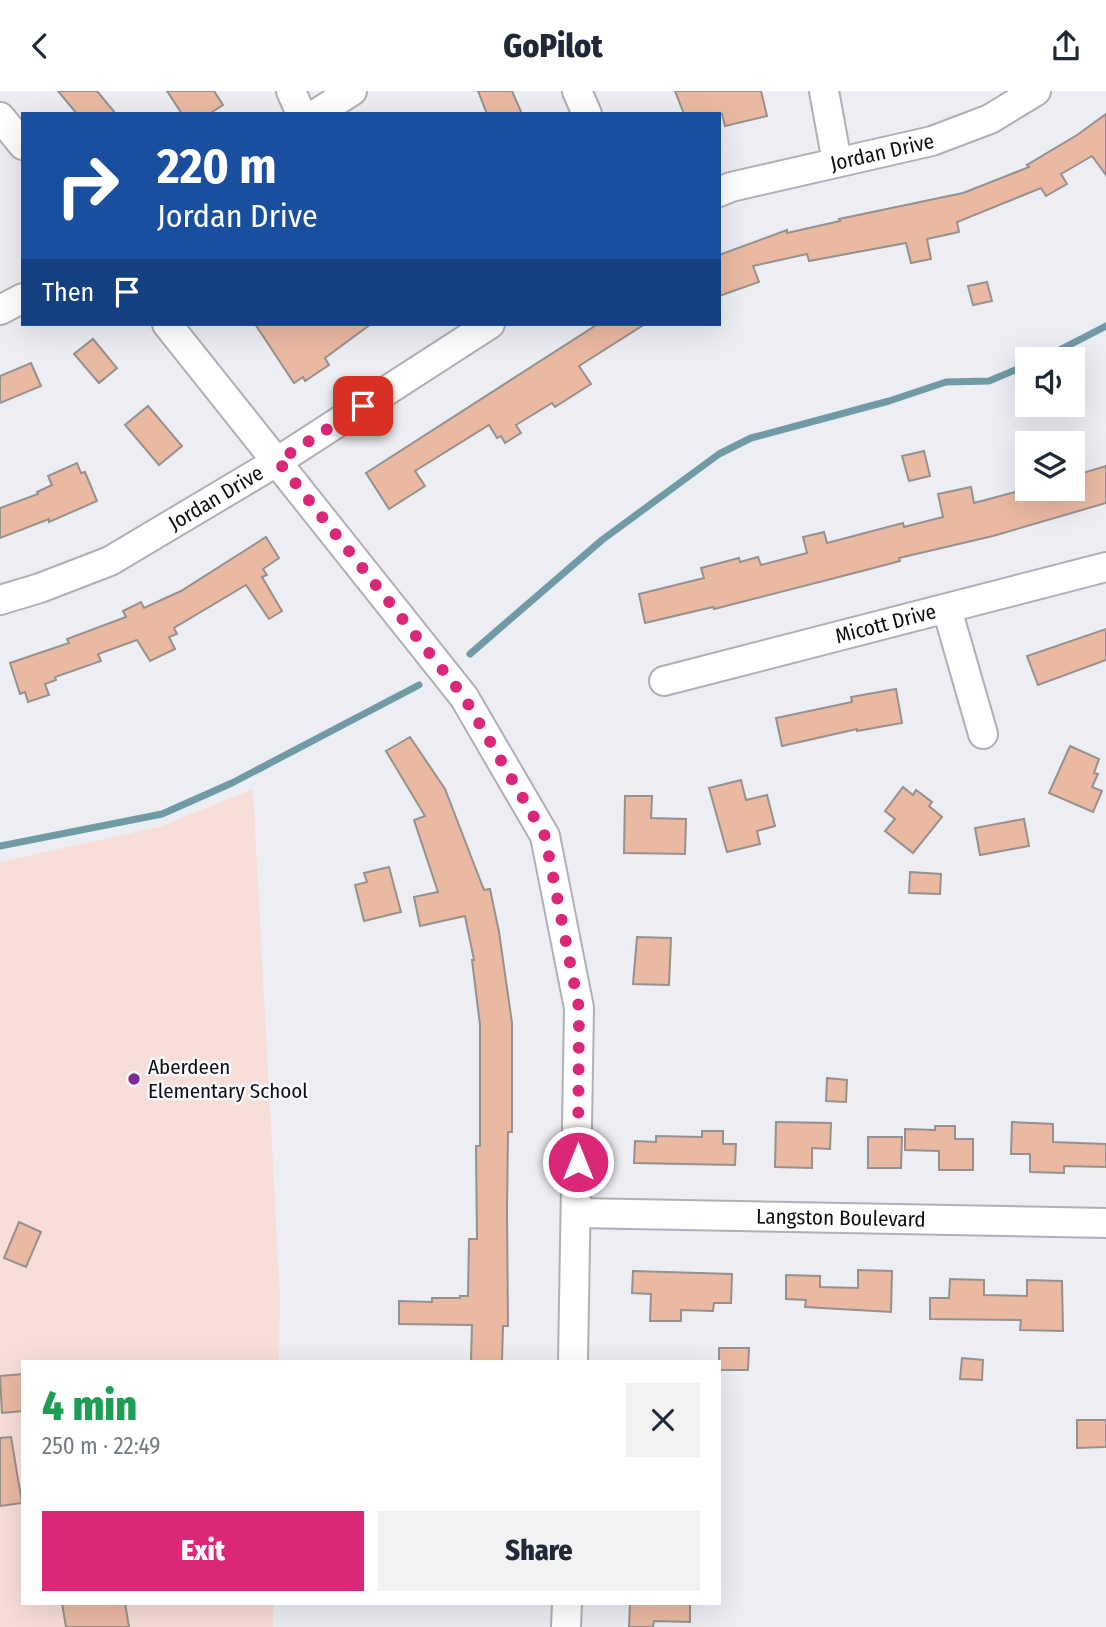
<!DOCTYPE html>
<meta charset="utf-8">
<style>
:root{--surface:#fff;--page:#f2f2f3;--text:#1f2937;--muted:#747a83;--accent:#db2777}
body{margin:0;font-family:"Fira Sans Condensed",sans-serif;background:var(--page);color:var(--text);height:100vh;display:flex;flex-direction:column;font-size:26px;white-space:nowrap}
*{box-sizing:border-box;margin:0}
p{font-size:23px;color:var(--muted)}
.icon{flex:none;width:38px;height:38px;fill:none;stroke:currentColor;stroke-width:2;stroke-linecap:round;stroke-linejoin:round}
.map{position:relative;flex:1;overflow:hidden}
.sheet{position:absolute;left:21px;top:1269px;width:700px;height:245px;display:flex;flex-direction:column;background:var(--surface);border-radius:0px;box-shadow:0 7px 28px #0002}
.sheet>*{flex:none}
.hud{position:absolute;left:21px;top:21px;width:700px;height:214px;border-radius:0px;box-shadow:0 7px 28px #0002;background:#1a4fa0;color:#fff;overflow:hidden}
.controls{position:absolute;left:1015px;top:256px;display:grid;gap:14px}
.controls a{display:grid;place-items:center;width:70px;height:70px;border-radius:0px;background:var(--surface);box-shadow:0 7px 28px #0002;font-size:35px}
.pin{position:absolute;display:grid;place-items:center;width:60px;height:60px;color:#fff;margin:-30px;border-radius:14px;box-shadow:0 4px 10px #0006}
.me{position:absolute;width:77px;margin:-38px;rotate:0deg;stroke-linejoin:round;filter:drop-shadow(0 0 5px #0008)}
.turn{display:flex;align-items:center;gap:24px;height:147px;padding:0 21px;font-size:32px}
.turn .icon{width:91px;height:91px;stroke-width:2.5}
.turn b{display:block;font-size:49px;line-height:60px}
.then{display:flex;align-items:center;height:66px;padding:0 21px;background:#0003;gap:14px;font-size:26px}
.round{display:grid;place-items:center;flex:none;width:74px;height:74px;border-radius:0px;background:var(--page)}
.summary{display:flex;align-items:center;justify-content:space-between;height:119px;padding:0 21px}
h1{font-size:42px;font-weight:800;line-height:52px;color:#1e9e55}
.action{display:flex;gap:14px;margin-top:auto;padding:14px 21px}
.action a{flex:1;height:80px;border-radius:0px;background:var(--accent);color:#fff;font-size:28px;font-weight:800;line-height:80px;text-align:center}
.action a+a{background:var(--page);color:var(--text)}
header{display:flex;justify-content:space-between;align-items:center;height:91px;padding:0 21px;background:var(--surface);font-size:32px;font-weight:800}
.map>svg:first-child{display:block}
.education{fill:#f8ded8}
.lines{fill:none;stroke-linecap:round;stroke-linejoin:round}
.stream{stroke:#709aa6;stroke-width:7}
.building{fill:#eab9a2;stroke:#96908e;stroke-width:2}
.minor-casing{stroke:#afb0b5;stroke-width:32}
.minor{stroke:#fff;stroke-width:28}
.route{stroke:#db2777;stroke-width:12;stroke-dasharray:0 21.6}
.poi-dot{fill:#822b98;stroke:#fafbff;stroke-width:2.5}
.labels{text-anchor:middle;stroke-width:5;stroke-linejoin:round;paint-order:stroke}
.street-label{font-size:21px;fill:#0f0f11;stroke:#fafbff}
.poi-label{font-size:21px;fill:#0f0f11;stroke:#fafbff;text-anchor:start}
</style>
<header><svg class="icon" aria-label="back" viewBox="0 0 24 24"><path d="M15 5l-7 7 7 7"/></svg>GoPilot<svg class="icon" aria-label="share" viewBox="0 0 24 24"><path d="M12 15V3M7 8l5-5 5 5M5 13v7h14v-7"/></svg></header>
<div class="map">
<svg width="1106" height="1536" viewBox="0 0 1106 1536">
<rect width="100%" height="100%" fill="#eceef4"/>
<path class="education" d="M253,698L280,1205L279,1270H23V1512H274L273,1536H0V771L159,736Z"/>
<g class="lines">
<g class="stream">
<path d="M1042,268L1106,235"/>
<path d="M470,563L602,449L719,363L751,347L889,310L946,291L989,290L1027,274"/>
<path d="M0,755L162,723L232,692L419,594"/>
</g>
</g>
<g class="building">
<path d="M58,0H97L116,23H77Z"/>
<path d="M167,0H214L223,14L209,23H182Z"/>
<path d="M478,0H512L522,23H487Z"/>
<path d="M675,0H761L767,25L725,35L722,23H684Z"/>
<path d="M1106,23V84L1092,65L1061,83L1067,93L1046,105L1041,97L957,131L959,141L927,148L931,168L911,172L906,152L809,170L807,163L753,175L759,191L719,205V164L787,139V142L840,130L839,128L963,102L1029,76L1027,74L1077,44Z"/>
<path d="M987,191L992,210L973,214L968,195Z"/>
<path d="M255,233H371L325,267L329,274L305,290L303,286L294,292Z"/>
<path d="M598,233H645L579,275L591,293L555,316L552,312L516,334L521,342L505,352L501,345L497,347L489,334L415,380L425,395L389,418L366,382Z"/>
<path d="M93,248L117,277L99,292L74,263Z"/>
<path d="M31,272L41,295L0,312V285Z"/>
<path d="M148,315L182,355L159,374L125,334Z"/>
<path d="M924,360L930,385L909,390L902,365Z"/>
<path d="M77,372L81,382L85,381L97,410L49,431V428L0,447V417L38,403L37,401L52,394L48,385Z"/>
<path d="M1106,375V412L993,445L899,467L900,470L866,479L714,518L713,516L645,532L639,503L704,487L701,477L739,467L740,471L758,466L761,474L807,462L803,446L824,441L827,452L903,432L904,436L943,426L938,403L971,396L974,412L1030,397H1073V385Z"/>
<path d="M266,446L279,467L263,478L267,484L262,486L282,520L269,528L246,494L174,537L177,543L169,546L175,558L150,570L137,549L98,563L101,570L55,586L56,589L45,593L49,604L28,611L25,601L20,603L10,572L69,552L67,548L126,526L123,520L141,511L144,517L181,500Z"/>
<path d="M1106,538V569L1038,594L1027,565Z"/>
<path d="M896,598L902,632L857,640V638L782,655L776,627L852,611L851,606Z"/>
<path d="M410,646L445,698L484,799L490,798L499,841L512,932V1041H508L507,1120L508,1235H503L502,1270H471L472,1234L399,1233V1210L432,1211V1207H460V1205H468L469,1148H477L476,1055H480V934L472,869H474L465,825L420,835L414,806L438,801L414,729L425,725L386,660Z"/>
<path d="M1070,655L1099,668L1094,682L1098,683L1092,696L1102,700L1093,721L1049,702Z"/>
<path d="M741,689L746,709L767,704L775,735L757,740L760,753L727,761L709,697Z"/>
<path d="M903,696L913,704L916,699L932,711L929,715L942,726L913,762L885,740L895,728L885,720Z"/>
<path d="M625,705H652L651,727L686,728L685,763L624,762Z"/>
<path d="M1024,728L1029,755L980,764L975,737Z"/>
<path d="M389,776L401,821L364,830L355,794L367,791L364,782Z"/>
<path d="M910,781L941,783L940,803L909,802Z"/>
<path d="M637,846L671,847L669,894L633,893Z"/>
<path d="M827,987L847,989L846,1011L826,1010Z"/>
<path d="M776,1031L831,1032L830,1058L812,1057V1077L775,1076Z"/>
<path d="M1012,1031L1053,1033V1051L1106,1053V1076L1064,1075V1082L1030,1081V1063H1011Z"/>
<path d="M935,1035H955V1048H973V1079H939V1060L905,1059V1038L935,1039Z"/>
<path d="M702,1040H723V1053H736L735,1074L634,1072L635,1050L656,1051V1045L702,1046Z"/>
<path d="M868,1046H902L901,1077H868Z"/>
<path d="M19,1131L41,1141L26,1176L4,1167Z"/>
<path d="M858,1179L892,1180L891,1221L805,1216L806,1209L786,1208V1184L820,1185V1196L858,1197Z"/>
<path d="M633,1180L732,1183L731,1212H714L713,1220L681,1219V1230H650L651,1203L632,1202Z"/>
<path d="M950,1188L984,1189V1204L1027,1205V1189L1062,1190L1063,1240L1020,1239L1021,1229L930,1228V1207H949Z"/>
<path d="M719,1257H749L748,1279H719Z"/>
<path d="M962,1267L983,1269L982,1289L960,1288Z"/>
<path d="M23,1283V1320L2,1322L0,1285Z"/>
<path d="M1077,1329H1106V1356L1077,1357Z"/>
<path d="M11,1346L22,1412L0,1415V1347Z"/>
<path d="M62,1512H125L129,1536H66Z"/>
<path d="M630,1512H690V1531L654,1530L653,1536H629Z"/>
</g>
<g class="lines">
<defs>
<g id="minor">
<path d="M291,0L301,23"/>
<path d="M577,0L587,23"/>
<path d="M824,0L837,71"/>
<path d="M316,23L352,0"/>
<path d="M0,26L23,54"/>
<path id="s1" d="M719,101L731,96L932,50L990,28L1036,0"/>
<path d="M0,219L23,207"/>
<path d="M167,233L464,606L545,745L579,917L573,1270"/>
<path id="s2" d="M0,509L40,497L110,470L278,370L490,233"/>
<path d="M947,518L983,643"/>
<path id="s3" d="M664,590L1106,476"/>
<path id="s4" d="M577,1122L1106,1132"/>
<path d="M566,1536L567,1512"/>
</g>
</defs>
<use href="#minor" class="minor-casing"/>
<use href="#minor" class="minor"/>
</g>
<g class="lines">
<path class="route" d="M363,315L278,370L464,606L545,745L579,917L578,1071"/>
</g>
<circle class="poi-dot" cx="134" cy="988" r="7"/>
<g class="labels">
<g class="street-label">
<text dy="7" stroke="none"><textPath href="#s1" startOffset="168">Jordan Drive</textPath></text>
<text dy="7" stroke="none"><textPath href="#s2" startOffset="240">Jordan Drive</textPath></text>
<text dy="7" stroke="none"><textPath href="#s3" startOffset="229">Micott Drive</textPath></text>
<text dy="7" stroke="none"><textPath href="#s4" startOffset="264">Langston Boulevard</textPath></text>
</g>
<g class="poi-label">
<text x="148" y="983">Aberdeen<tspan x="148" dy="24">Elementary School</tspan></text>
</g>
</g>
</svg>
<div class="controls">
<a><svg class="icon" aria-label="sound" viewBox="0 0 24 24"><path d="M4 9h4l5-4v14l-5-4H4zM17 9q2 3 0 6"/></svg></a>
<a><svg class="icon" aria-label="layers" viewBox="0 0 24 24"><path d="M12 4l9 5-9 5-9-5zM3 14l9 5 9-5"/></svg></a>
</div>
<div class="pin" style="left:363px;top:315px;background:#d93025"><svg class="icon" aria-label="arrive" viewBox="0 0 24 24"><path d="M6 21V4h12l-3 4 3 4H6"/></svg></div>
<svg class="me" style="left:578px;top:1071px" viewBox="-20 -20 40 40"><circle r="17" fill="#db2777" stroke="#fff" stroke-width="3"/><path d="M0-11L8 9 0 5-8 9z" fill="#fff"/></svg>
<div class="hud">
<div class="turn"><svg class="icon" aria-label="right" viewBox="0 0 24 24"><path d="M7 20v-9h11M14 6l5 5-5 5"/></svg><div><b>220 m</b>Jordan Drive</div></div>
<div class="then">Then<svg class="icon" aria-label="arrive" viewBox="0 0 24 24"><path d="M6 21V4h12l-3 4 3 4H6"/></svg></div>
</div>
<section class="sheet">
<div class="summary"><div><h1>4 min</h1><p>250 m · 22:49</p></div><a class="round"><svg class="icon" aria-label="close" viewBox="0 0 24 24"><path d="M6 6l12 12M18 6L6 18"/></svg></a></div>
<div class="action"><a>Exit</a><a>Share</a></div>
</section>
</div>
